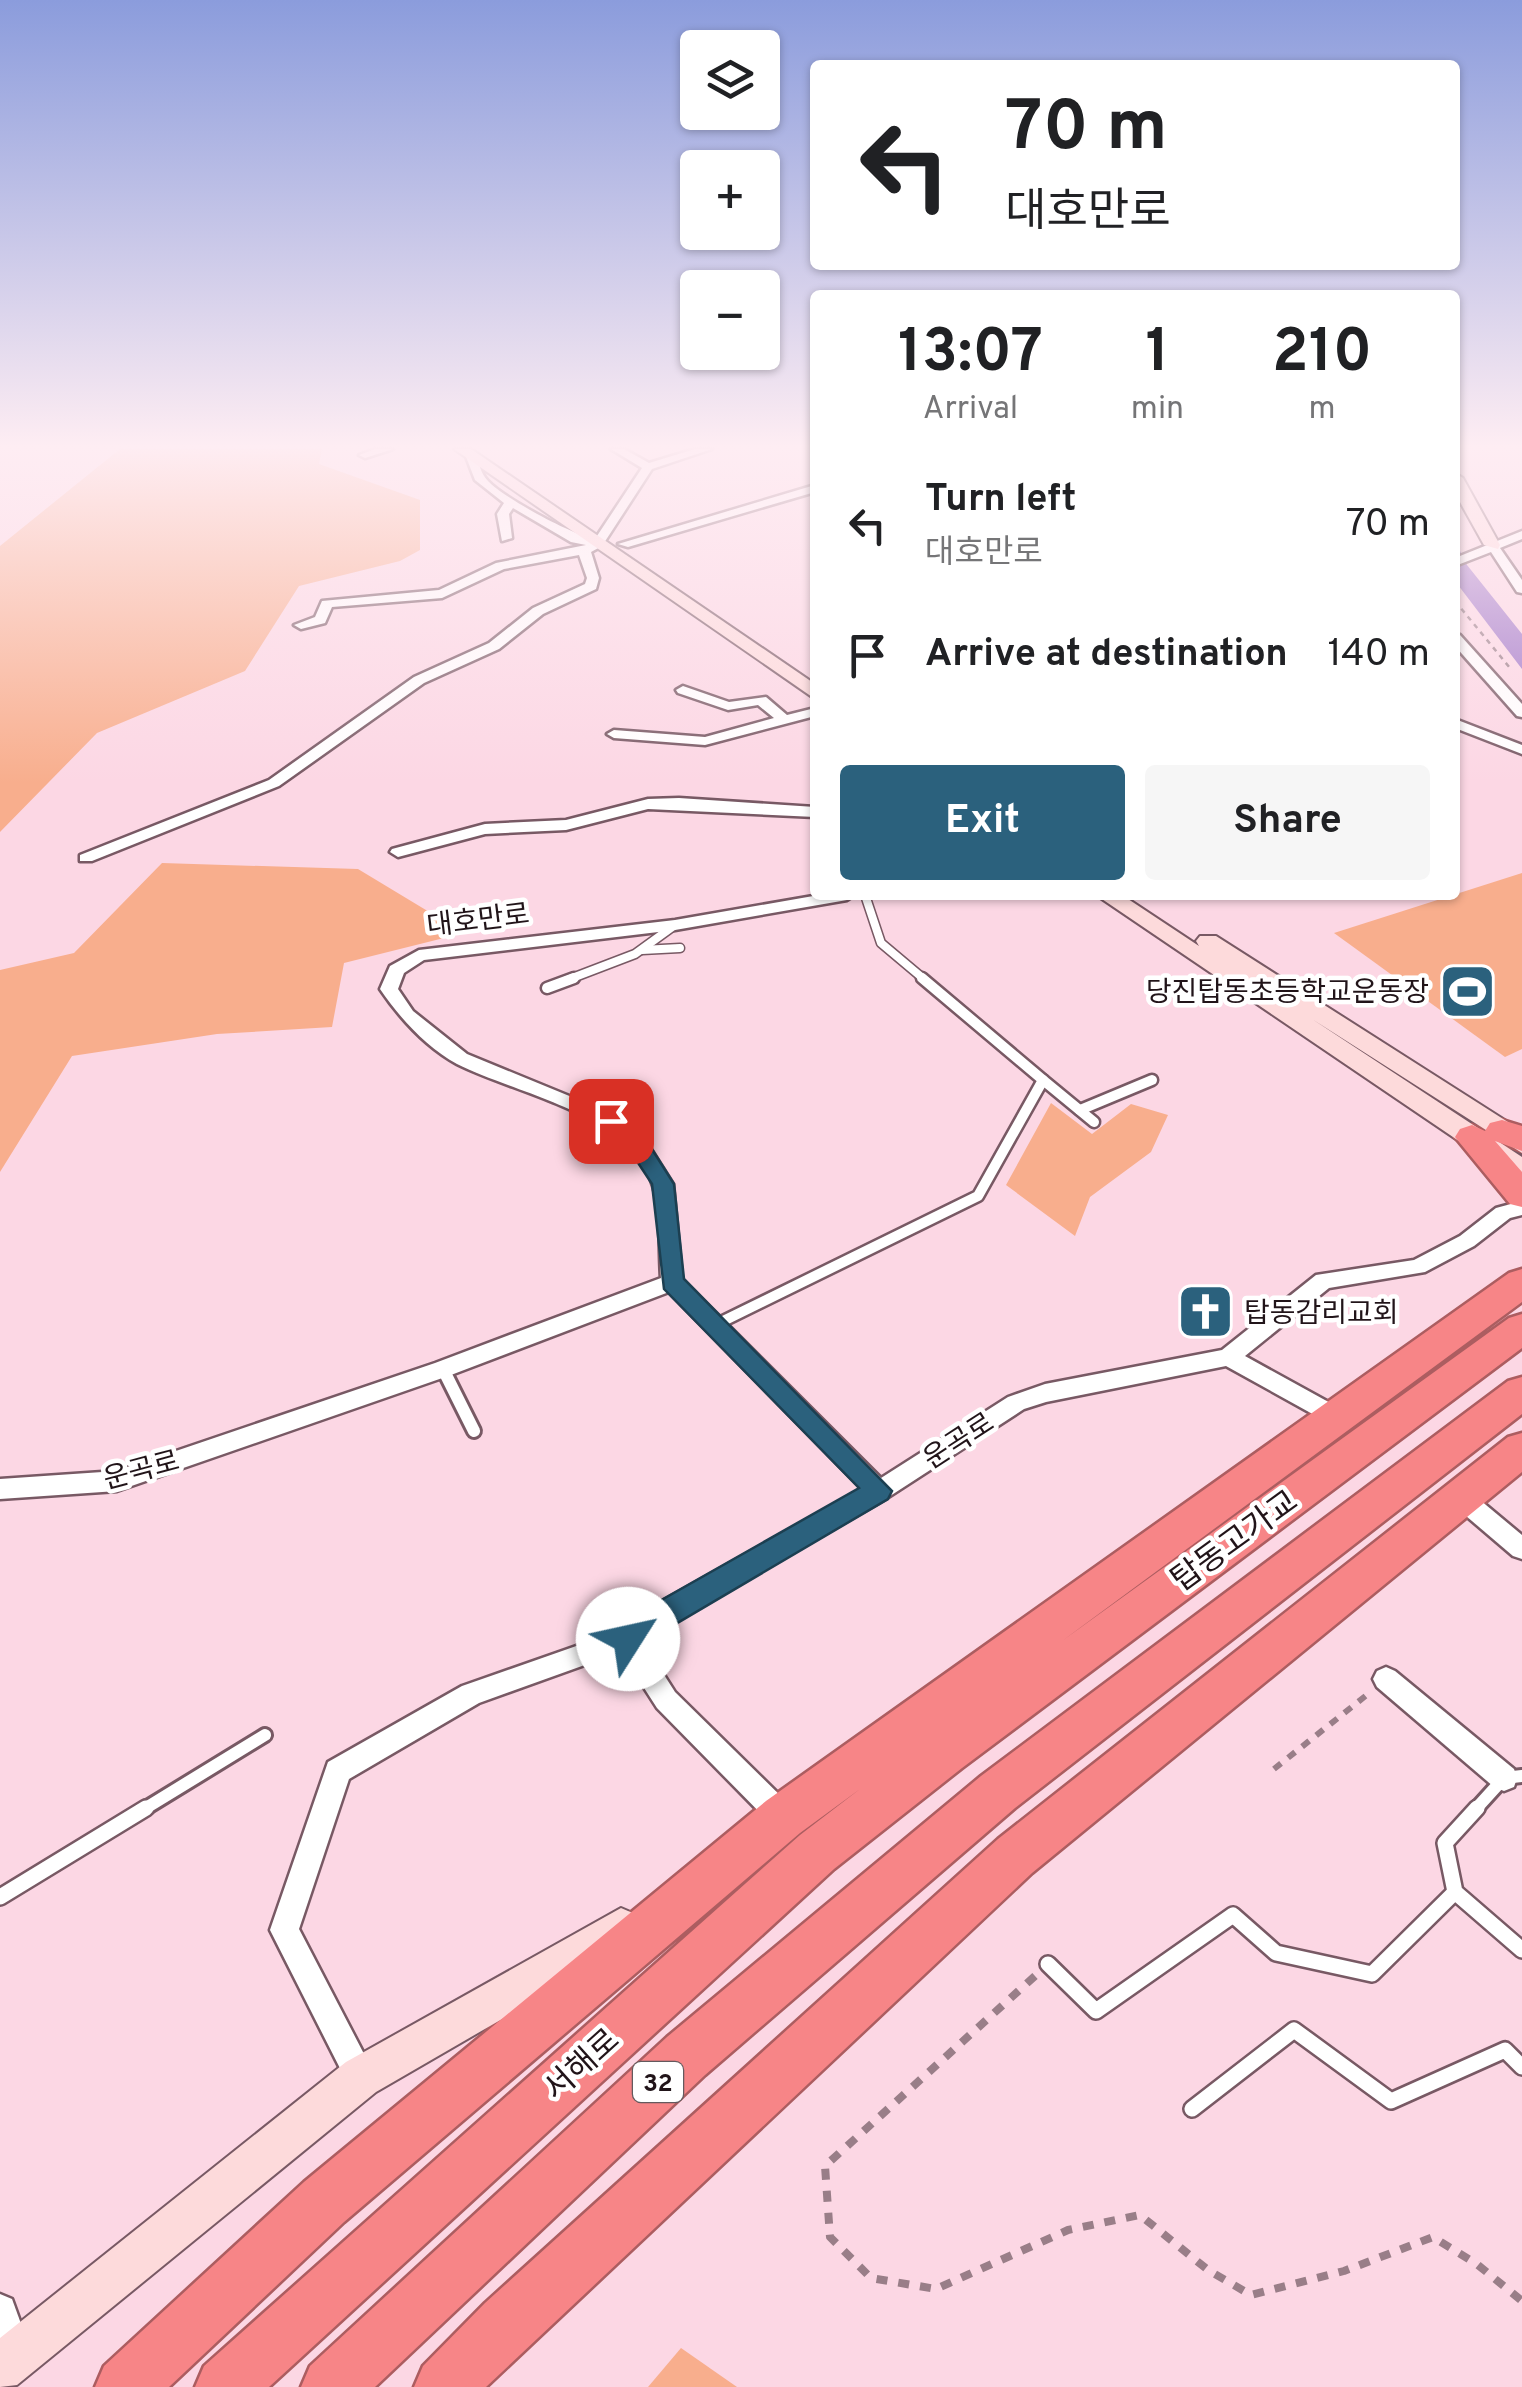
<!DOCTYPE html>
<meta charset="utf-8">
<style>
:root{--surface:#fff;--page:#f6f6f6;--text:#202124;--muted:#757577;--accent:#2b617d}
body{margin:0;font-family:Overpass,"Noto Sans KR",sans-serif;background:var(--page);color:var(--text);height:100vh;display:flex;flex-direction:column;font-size:38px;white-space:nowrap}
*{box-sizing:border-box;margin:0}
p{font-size:32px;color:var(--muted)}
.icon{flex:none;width:55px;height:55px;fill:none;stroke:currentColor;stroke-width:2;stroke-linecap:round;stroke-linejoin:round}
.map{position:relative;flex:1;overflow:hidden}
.details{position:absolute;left:810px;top:290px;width:650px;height:610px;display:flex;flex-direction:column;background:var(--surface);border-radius:10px;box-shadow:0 2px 8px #0004}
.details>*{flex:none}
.banner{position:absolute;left:810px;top:60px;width:650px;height:210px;border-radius:10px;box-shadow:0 2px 8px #0004;background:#fff;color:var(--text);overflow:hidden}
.tools{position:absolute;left:680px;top:30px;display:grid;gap:20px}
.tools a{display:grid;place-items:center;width:100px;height:100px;border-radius:10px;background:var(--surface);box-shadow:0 2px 8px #0004;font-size:50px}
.pin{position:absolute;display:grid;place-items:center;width:85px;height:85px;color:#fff;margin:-42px;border-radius:20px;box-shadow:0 5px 15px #0006}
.me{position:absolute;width:110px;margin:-55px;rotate:55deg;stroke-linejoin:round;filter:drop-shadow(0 0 8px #0008)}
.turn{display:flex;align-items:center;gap:35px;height:210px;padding:0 30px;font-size:45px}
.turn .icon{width:130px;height:130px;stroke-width:2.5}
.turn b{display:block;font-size:70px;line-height:85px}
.eta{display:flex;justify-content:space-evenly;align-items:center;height:170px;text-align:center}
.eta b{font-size:60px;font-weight:700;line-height:70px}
.primary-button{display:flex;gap:20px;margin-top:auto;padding:20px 30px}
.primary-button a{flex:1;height:115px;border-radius:10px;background:var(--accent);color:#fff;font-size:40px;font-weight:700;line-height:115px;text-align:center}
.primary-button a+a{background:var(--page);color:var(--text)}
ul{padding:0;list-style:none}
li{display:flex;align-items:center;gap:30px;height:130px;padding:0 30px}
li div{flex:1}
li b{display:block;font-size:38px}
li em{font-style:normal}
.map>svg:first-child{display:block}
.green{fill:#f8ae8d}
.water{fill:#a178c9}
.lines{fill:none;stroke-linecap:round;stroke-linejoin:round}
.lane-far3-casing{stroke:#785964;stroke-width:11}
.lane-far2-casing{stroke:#785964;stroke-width:15}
.lane-far1-casing{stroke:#785964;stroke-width:18}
.lane-casing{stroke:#785964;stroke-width:20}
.street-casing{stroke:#785964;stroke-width:5}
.secondary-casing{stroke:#785964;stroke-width:4}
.highway-casing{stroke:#ac5d60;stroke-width:5}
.path-far2{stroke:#997e88;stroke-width:2.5;stroke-dasharray:5 5;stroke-linecap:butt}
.path-far1{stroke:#997e88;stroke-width:6;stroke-dasharray:9 9;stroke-linecap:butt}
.path{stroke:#997e88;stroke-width:8;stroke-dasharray:11 11;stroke-linecap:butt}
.lane-far3{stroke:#fff;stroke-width:8}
.lane-far2{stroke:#fff;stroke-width:10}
.lane-far1{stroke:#fff;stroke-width:12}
.lane{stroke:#fff;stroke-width:15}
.street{fill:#fff;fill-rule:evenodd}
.secondary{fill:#fddadb;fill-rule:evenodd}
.highway{fill:#f78587;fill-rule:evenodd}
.route{fill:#2b617d;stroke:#1c3f51;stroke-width:2.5}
.labels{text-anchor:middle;stroke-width:9;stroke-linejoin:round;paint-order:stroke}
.shield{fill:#fff;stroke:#645a5e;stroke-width:2.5}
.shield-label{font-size:25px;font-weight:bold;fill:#211419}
.street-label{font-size:28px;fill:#211419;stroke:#fff}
.poi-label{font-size:28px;fill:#211419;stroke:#fff;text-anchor:end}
.near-street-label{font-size:32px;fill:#211419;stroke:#fff}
</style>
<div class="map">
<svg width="1522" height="2387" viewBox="0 0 1522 2387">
<rect width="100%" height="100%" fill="#fcd7e4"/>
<g class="green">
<path d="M120,449H322L319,464L420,500V550L400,561L299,586L245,671L97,733L0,832V546Z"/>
<path d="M162,863L358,869L464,933L344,963L332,1027L217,1034L72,1056L0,1172V970L74,953Z"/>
<path d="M1522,873V1049L1505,1057L1334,933Z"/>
<path d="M1051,1103L1092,1134L1131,1104L1168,1115L1151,1152L1090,1197L1075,1236L1006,1185Z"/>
<path d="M681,2348L737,2387H648Z"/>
</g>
<path class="water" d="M1455,541L1467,565L1522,634V669L1455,581Z"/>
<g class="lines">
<defs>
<g id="lane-far3">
<path d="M865,895L881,943L925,980"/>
<path d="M642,950L680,948"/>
<path d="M567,980L635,954L675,925"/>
</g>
<g id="lane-far2">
<path d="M547,988L574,978"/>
<path d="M1043,1080L1094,1122"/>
<path d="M1080,1110L1152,1080"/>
<path d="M715,1325L978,1196L1043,1080L922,978"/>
</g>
<g id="lane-far1">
<path d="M443,1369L474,1431"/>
<path d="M141,1811L265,1735"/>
<path d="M1474,1811L1504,1778L1522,1776"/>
</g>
<g id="lane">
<path d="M1477,1808L1445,1843L1455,1892L1522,1950"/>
<path d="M0,1897L146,1808"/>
<path d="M1048,1964L1096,2011L1233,1915L1276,1953L1372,1974L1455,1892"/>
<path d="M1192,2109L1294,2030L1391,2101L1505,2050L1522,2067"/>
</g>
<g id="street">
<path d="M375,449H393L365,458L359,455Z"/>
<path d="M611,449H624L649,463L695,449H712L652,469L602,546L591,552L599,578L596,589L543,614L499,649L424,683L279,786L92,861H80V855L269,780L414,677L489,643L533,608L585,584L587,578L579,555L504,569L442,598L332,607L325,623L301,629L294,625L315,617L322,601L439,590L496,563L586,545L571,542L513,508L509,514L512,538L502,541L497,514L504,503L475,480L465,454L475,452C479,462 480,473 488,481C504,498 572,535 595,539L642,468Z"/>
<path d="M815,485V492L628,547L618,544Z"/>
<path d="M1522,531V539L1500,548L1522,580V593L1517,592L1491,552L1455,566V558Z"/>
<path d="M1455,634L1460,635L1522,704V717L1517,716L1455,646Z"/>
<path d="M683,686L729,702L766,697L787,715L815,708V716L705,745L614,738L607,734L614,730L705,737L774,718L758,705L728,710L678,693L676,690Z"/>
<path d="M1455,719L1522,745V754L1455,728Z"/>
<path d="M679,798L815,807V817L648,809L566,830L485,834L398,857L390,852L392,849L485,824L566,820L648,799Z"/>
<path d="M819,895H855L847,900L675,930L424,960L404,973L398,989L413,1011L467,1054L618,1116L642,1135L673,1184L682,1279L881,1478L1008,1397L1045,1384L1222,1350L1316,1275L1414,1260L1460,1236L1496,1208L1522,1201V1215L1510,1218L1474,1246L1425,1272L1329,1288L1245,1356L1343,1410L1346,1416L1343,1422L1335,1425L1327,1422L1226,1366L1046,1402L1024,1409L887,1498L661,1628L643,1642L675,1692L793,1808L797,1817L793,1826L783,1830L773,1826L657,1708L621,1652L479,1703L349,1779L299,1929L376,2077L372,2088L361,2092L350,2088L270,1930L328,1762L462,1686L619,1631L643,1612L862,1489L669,1292L451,1375L117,1491L0,1499V1479L117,1471L435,1363L661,1278C659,1251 661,1211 653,1186C632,1114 516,1094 457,1064C426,1047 399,1017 380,989L390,966L419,950L675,920Z"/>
<path d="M1460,1487L1468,1490L1522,1535V1559L1513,1556L1452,1504L1448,1497L1452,1490Z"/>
<path d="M1386,1667L1395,1671L1514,1769L1517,1778L1514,1787L1504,1791L1494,1787L1377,1687L1373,1679L1377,1671Z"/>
<path d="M0,2294L12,2299L32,2354L27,2366L15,2371L3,2366L0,2359Z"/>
</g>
<g id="secondary">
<path d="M454,449H471L815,684V699Z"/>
<path d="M1455,473L1463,478L1500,545L1498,549L1484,545L1455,493Z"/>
<path d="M1096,895H1122L1199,946L1196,941L1200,936H1216L1522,1131V1153L1312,1019L1522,1157V1179L1512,1177Z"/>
<path d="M621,1908L635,1914L641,1928L635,1942L376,2092L17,2385L0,2387V2338L346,2062Z"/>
</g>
<g id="highway">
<path d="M1502,1120L1522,1126V1151L1495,1141L1522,1172V1207L1510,1204L1455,1137L1460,1129L1472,1125L1485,1131L1490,1123Z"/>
<path d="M1522,1269V1302L1062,1641L1509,1318L1522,1314V1348L962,1768L834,1869L269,2387H195L204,2366L800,1835L860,1789L800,1833L344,2222L169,2387H95L104,2366L304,2182L766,1801L1509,1273Z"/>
<path d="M1522,1377V1414L1015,1808L705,2075L375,2387H301L310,2366L667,2037L981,1776L1508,1381Z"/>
<path d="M1522,1433V1472L1032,1873L486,2387H414L423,2366L485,2303L998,1839L1508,1437Z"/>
</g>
</defs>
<use href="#lane-far3" class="lane-far3-casing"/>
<use href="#lane-far2" class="lane-far2-casing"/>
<use href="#lane-far1" class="lane-far1-casing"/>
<use href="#lane" class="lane-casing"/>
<use href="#street" class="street-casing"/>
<use href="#secondary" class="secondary-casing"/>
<use href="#highway" class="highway-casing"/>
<path class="path-far2" d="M1455,601L1510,668"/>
<path class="path-far1" d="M1274,1769L1368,1694"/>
<path class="path" d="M1035,1976L825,2166L830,2237L871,2278L936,2289L1068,2230L1140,2215L1208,2270L1251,2295L1344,2271L1433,2237L1478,2265L1522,2301"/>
<use href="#lane-far3" class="lane-far3"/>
<use href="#lane-far2" class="lane-far2"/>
<use href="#lane-far1" class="lane-far1"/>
<use href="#lane" class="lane"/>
<use href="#street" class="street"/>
<use href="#secondary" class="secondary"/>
<use href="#highway" class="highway"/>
</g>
<linearGradient id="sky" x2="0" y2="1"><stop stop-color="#8b9cdc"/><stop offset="0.57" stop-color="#feedf3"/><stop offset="1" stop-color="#feedf3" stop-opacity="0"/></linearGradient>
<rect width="1522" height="783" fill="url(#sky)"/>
<path class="route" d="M611,1114L643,1135L674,1184L684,1279L892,1491L888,1499L628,1652L617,1648L613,1639L617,1630L642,1611L859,1488L664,1289L652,1184L627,1146L600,1121Z"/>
<defs>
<symbol id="stadium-square" viewBox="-11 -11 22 22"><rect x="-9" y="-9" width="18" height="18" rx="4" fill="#2b617d" stroke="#fff"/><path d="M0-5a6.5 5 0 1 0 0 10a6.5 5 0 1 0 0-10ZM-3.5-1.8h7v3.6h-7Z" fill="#fff"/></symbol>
<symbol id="church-square" viewBox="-11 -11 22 22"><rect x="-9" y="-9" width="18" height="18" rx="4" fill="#2b617d" stroke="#fff"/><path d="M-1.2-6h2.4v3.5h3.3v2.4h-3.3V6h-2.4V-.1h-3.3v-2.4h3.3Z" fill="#fff"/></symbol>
</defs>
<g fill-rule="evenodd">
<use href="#stadium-square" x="1436" y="960" width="63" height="63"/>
<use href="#church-square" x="1174" y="1280" width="63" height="63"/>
</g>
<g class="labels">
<rect class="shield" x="633" y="2062" width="50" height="40" rx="8"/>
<g class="shield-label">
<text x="658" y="2091">32</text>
</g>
<g class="street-label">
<text transform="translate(478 919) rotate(-7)" y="10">대호만로</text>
<text transform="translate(958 1440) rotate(-33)" y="10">운곡로</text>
<text transform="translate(141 1469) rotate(-15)" y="10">운곡로</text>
</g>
<g class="poi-label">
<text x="1429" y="1001">당진탑동초등학교운동장</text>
<text x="1244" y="1322" text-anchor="start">탑동감리교회</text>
</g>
<g class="near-street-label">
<text transform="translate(1234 1540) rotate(-36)" y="11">탑동고가교</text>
<text transform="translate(581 2064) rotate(-42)" y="11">서해로</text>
</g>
</g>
</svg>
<div class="tools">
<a><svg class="icon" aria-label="layers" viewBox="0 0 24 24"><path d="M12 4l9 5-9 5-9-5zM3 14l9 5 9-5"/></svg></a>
<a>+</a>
<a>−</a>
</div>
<div class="pin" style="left:611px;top:1121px;background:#d93025"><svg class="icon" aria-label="arrive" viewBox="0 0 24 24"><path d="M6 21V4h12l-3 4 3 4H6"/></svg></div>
<svg class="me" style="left:628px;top:1639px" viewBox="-20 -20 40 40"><circle r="19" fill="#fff"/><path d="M0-13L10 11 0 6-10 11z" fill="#2b617d"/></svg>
<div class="banner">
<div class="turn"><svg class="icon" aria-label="left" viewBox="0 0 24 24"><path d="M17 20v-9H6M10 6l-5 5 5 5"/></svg><div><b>70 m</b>대호만로</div></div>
</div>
<section class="details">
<div class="eta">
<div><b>13:07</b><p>Arrival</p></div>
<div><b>1</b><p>min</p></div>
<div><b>210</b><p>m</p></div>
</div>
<ul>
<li><svg class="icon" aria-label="left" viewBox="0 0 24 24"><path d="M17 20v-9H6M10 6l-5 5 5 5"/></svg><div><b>Turn left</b><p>대호만로</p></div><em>70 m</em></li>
<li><svg class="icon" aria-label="arrive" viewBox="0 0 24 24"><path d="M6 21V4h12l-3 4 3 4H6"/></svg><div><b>Arrive at destination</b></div><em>140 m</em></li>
</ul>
<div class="primary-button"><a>Exit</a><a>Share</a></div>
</section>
</div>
